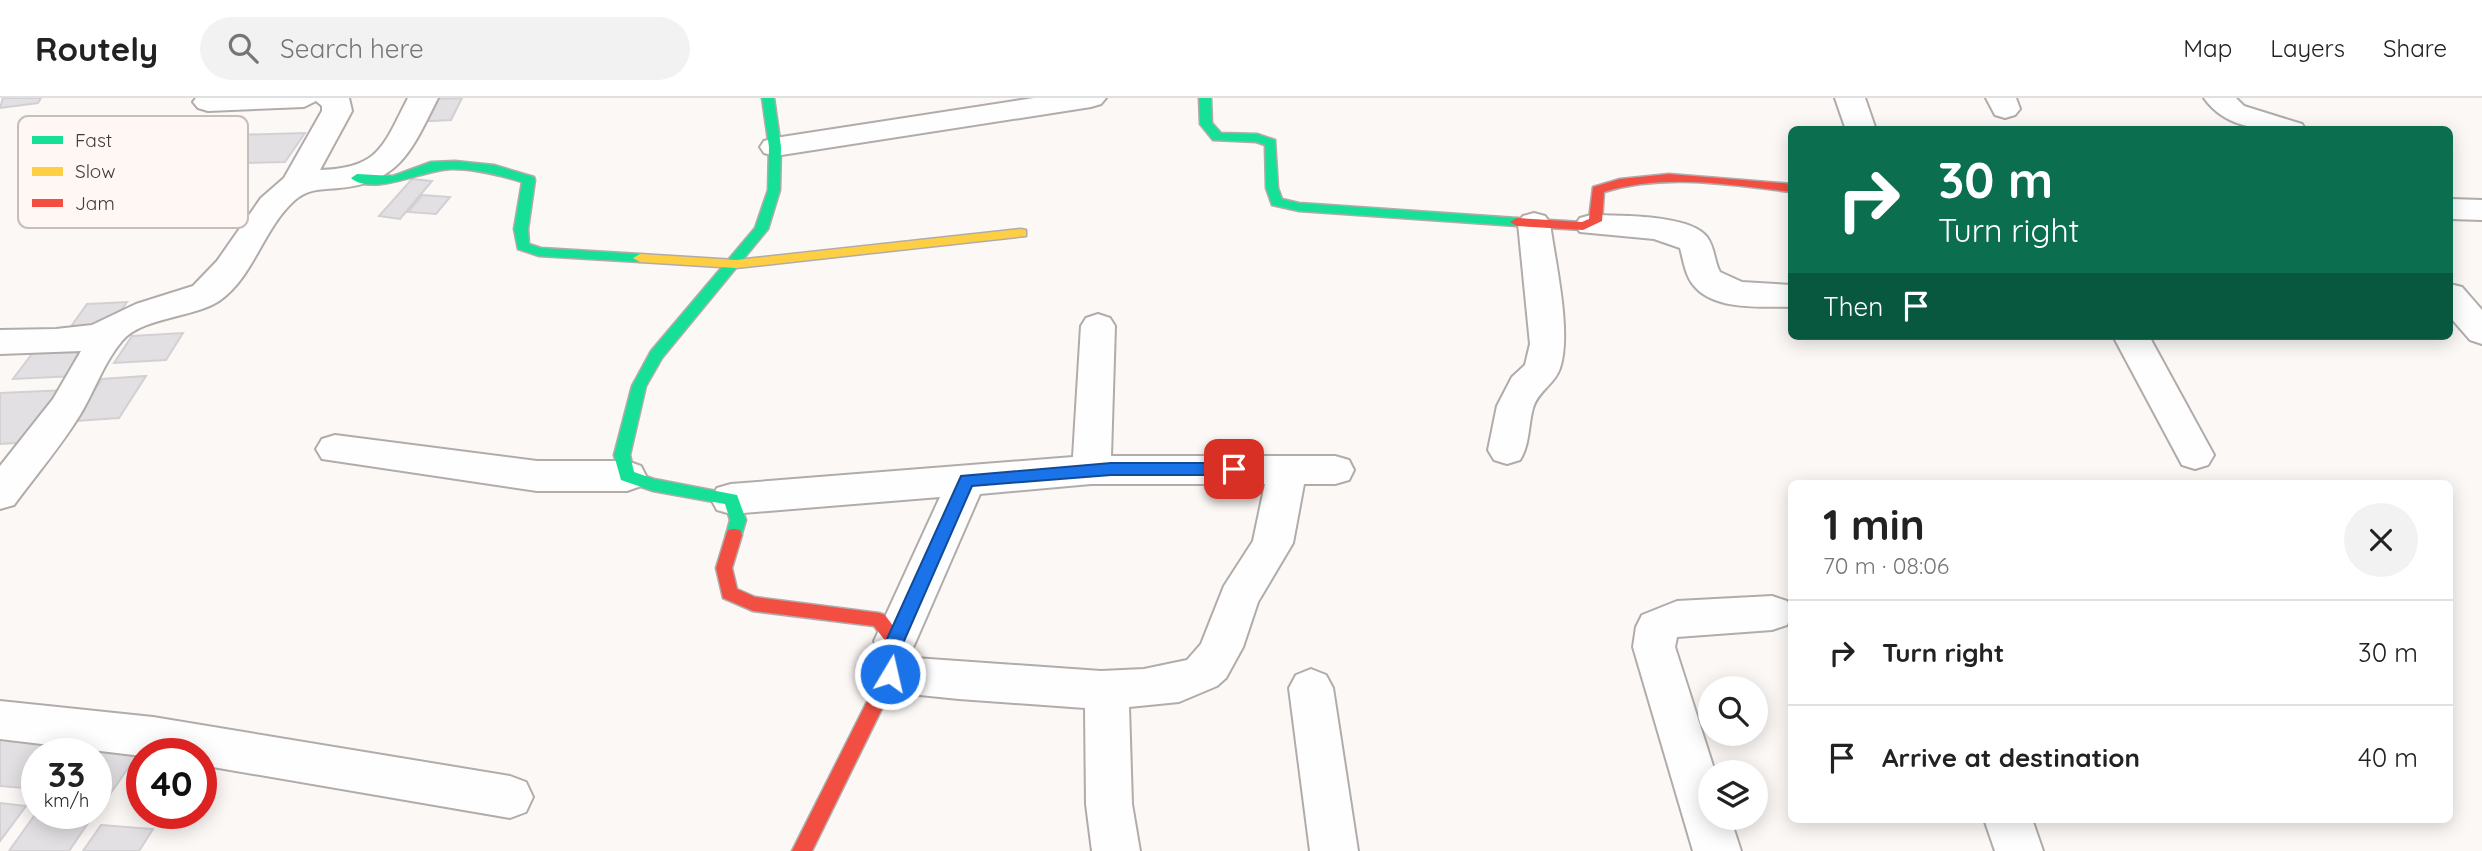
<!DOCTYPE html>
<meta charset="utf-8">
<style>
:root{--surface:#fff;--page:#f2f2f2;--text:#222;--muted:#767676;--line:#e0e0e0}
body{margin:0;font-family:Quicksand,sans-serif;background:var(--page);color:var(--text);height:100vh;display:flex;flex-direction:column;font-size:26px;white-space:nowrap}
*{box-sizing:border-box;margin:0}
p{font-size:23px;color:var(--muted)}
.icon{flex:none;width:38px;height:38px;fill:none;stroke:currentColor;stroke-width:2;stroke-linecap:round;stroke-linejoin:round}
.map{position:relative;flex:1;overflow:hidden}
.drawer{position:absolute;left:1788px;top:382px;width:665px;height:343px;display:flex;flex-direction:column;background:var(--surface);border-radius:10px;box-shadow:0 4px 18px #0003}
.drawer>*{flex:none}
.top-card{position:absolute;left:1788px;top:28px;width:665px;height:214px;border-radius:10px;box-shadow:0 4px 18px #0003;background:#0b6e4f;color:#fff;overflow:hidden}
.buttons{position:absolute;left:1698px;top:578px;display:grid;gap:14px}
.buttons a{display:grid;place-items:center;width:70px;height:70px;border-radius:50%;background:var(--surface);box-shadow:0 4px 18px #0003;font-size:35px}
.speed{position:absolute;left:21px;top:640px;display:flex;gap:14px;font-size:35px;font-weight:700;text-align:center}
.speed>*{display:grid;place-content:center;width:91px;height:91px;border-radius:50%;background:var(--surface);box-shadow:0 4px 18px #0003;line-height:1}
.speed small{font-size:18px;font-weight:400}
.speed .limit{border:10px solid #d22;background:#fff;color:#111}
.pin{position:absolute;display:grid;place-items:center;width:60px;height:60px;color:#fff;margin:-30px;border-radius:14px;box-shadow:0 4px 10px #0006}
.me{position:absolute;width:77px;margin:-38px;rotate:9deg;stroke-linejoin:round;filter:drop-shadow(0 0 5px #0008)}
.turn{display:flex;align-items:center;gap:24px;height:147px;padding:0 35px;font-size:32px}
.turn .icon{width:91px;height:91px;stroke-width:2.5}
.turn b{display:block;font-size:49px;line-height:60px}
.then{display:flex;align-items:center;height:66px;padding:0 35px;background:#0003;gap:14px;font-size:26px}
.round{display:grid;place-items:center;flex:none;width:74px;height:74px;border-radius:37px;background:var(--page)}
.head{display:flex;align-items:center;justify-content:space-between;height:119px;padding:0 35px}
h1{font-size:42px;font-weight:700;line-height:52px}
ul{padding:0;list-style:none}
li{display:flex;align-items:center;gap:21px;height:105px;padding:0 35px;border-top:2px solid var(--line)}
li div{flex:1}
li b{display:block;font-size:26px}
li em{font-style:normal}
header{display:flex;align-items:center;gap:42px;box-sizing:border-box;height:98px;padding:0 35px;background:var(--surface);border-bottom:2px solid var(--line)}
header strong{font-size:33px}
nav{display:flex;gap:38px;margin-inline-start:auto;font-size:24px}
.search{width:490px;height:63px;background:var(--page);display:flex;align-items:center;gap:18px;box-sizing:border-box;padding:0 24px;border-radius:38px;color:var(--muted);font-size:26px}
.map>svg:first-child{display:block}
.building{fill:#e2e0e3;stroke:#d2d0d3;stroke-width:2}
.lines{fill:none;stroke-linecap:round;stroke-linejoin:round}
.street-casing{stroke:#b1acaa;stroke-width:4}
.fast-casing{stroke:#b1acaa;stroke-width:3}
.slow-casing{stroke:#b1acaa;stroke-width:3}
.jam-casing{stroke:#b1acaa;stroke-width:3}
.street{fill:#fffefe;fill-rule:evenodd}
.fast{fill:#16e098;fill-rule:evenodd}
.slow{fill:#ffcf43;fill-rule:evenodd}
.jam{fill:#f24e42;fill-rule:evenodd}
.route{fill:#1a73e8;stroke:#114b97;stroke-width:2}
.key{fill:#fff7f3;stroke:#c6beba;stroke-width:2}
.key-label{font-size:19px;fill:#413935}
</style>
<header>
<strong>Routely</strong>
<div class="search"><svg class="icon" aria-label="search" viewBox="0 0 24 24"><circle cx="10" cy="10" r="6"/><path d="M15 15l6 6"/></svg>Search here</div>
<nav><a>Map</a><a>Layers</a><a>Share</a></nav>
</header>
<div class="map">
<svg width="2482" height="753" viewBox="0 0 2482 753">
<rect width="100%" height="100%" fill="#fcf8f6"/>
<g class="building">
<path d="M3,0H41L38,5L0,10Z"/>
<path d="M462,0L451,22L414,24L427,1Z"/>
<path d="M305,35L285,64L212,66L233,37Z"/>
<path d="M412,81L432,83L400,121L379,118Z"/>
<path d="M422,97L450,99L436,116L408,114Z"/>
<path d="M127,204L110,228L70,230L87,206Z"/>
<path d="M183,235L166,262L114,265L132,238Z"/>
<path d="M99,245L76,278L13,281L38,248Z"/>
<path d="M146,278L119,320L74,323L102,281Z"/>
<path d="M67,292L31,344L0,346V295Z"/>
<path d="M3,639L81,645L73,656H37V691L0,688V643Z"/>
<path d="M88,642L145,646L108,699L96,698V656H78Z"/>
<path d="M0,705L26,708L0,743Z"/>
<path d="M34,718L90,722L69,753H9Z"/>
<path d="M101,727L153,731L139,753H83Z"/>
</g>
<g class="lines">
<defs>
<g id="street">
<path d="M196,0H349L352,13L320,72C380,70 383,48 408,0H438C413,49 401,85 339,90C321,92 310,90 295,102C263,130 254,179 219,203C193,220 142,219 122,243C104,264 94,294 80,317C61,348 36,377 14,407L0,411V368L53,301L81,253L0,256V232L56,231L92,227L136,206L193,188L217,163L261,100L284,80L322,13V8L316,3L304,9L208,13L198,10L193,4Z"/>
<path d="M1034,0H1106L1101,6L1091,9L775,58L764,55L760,49L764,43L775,40Z"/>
<path d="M1835,0H1865L1876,32H1846Z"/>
<path d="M1986,0H2016L2020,11L2015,17L2005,20L1995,17Z"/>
<path d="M2204,0H2236L2244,8L2302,26L2306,32C2269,32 2228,34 2204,0Z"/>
<path d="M2450,101L2482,102V122L2450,121Z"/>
<path d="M1534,115L1545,118L1550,125C1555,164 1572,234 1560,270C1555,286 1538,293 1533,310C1528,328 1530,346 1520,362L1507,366L1494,362L1488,352L1497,308L1512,279L1525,267L1530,246L1518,125L1523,118Z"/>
<path d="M1591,117C1618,118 1690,116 1707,139C1715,150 1714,163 1720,174L1742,184L1792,187V209C1764,208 1718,213 1696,190C1685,179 1684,164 1680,150L1654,141L1580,134L1575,127L1580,120Z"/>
<path d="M2450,186L2462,189L2482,212V246L2470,242L2450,219Z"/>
<path d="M1098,216L1110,220L1115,228L1111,358H1335L1349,362L1354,372L1349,382L1335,386H1304L1293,445L1258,504L1243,549L1226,580L1217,588L1179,604L1129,609L1132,706L1140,753H1092L1086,706L1085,610L959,601L890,594L875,589L868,576L875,563L888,558L880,556L874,543L940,399L731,416L717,412L711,401L717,390L731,386L1073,359L1081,228L1086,220ZM1091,386H1265L1253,443L1224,488L1201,546L1187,562L1144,571L1101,573L901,559L910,556L916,543L980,396Z"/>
<path d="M2113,238H2149L2214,357L2208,367L2195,371L2182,367Z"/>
<path d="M335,337L537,363H627L641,368L646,378L641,388L627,393H537L322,361L316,351L322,341Z"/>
<path d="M1772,498L1787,503L1792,513L1787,527L1772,532L1677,539L1675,549L1715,674H1710V719H1730L1741,753H1693L1633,549L1636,529L1642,517L1677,503Z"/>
<path d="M1311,571L1326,577L1333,590L1358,753H1310L1289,590L1296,577Z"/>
<path d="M0,603L153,619L510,678L526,684L533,699L526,714L510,720L201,667V656L142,658L0,641Z"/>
<path d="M1984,721H2032L2043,753H1995Z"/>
</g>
<g id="fast">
<path d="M762,0H774L781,49L780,92L768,131L662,260L646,288L630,357L634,374L654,381L737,397L746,422L740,442H728L726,437L730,422L725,406L653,393L621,382L614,357L632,288L651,253L755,130L768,92L769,49Z"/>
<path d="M1199,0H1211L1212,25L1221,35L1257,36L1275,42L1278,90L1282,101L1299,105L1517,120L1524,124L1517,128L1299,113L1272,107L1266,90L1265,47L1256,44L1213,42L1200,26Z"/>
<path d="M455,63L494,67L534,79L535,82L528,131L529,146L541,150L640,156L647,160L640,164L539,158L518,151L514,131L522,84C499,77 476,71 452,71C425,71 373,99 351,80L357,76L393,78L431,64Z"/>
</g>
<path id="slow" d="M1021,131L1026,132V138L736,170L640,164L633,160L640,156L736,162Z"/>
<g id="jam">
<path d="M1669,76L1792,86V94C1729,87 1666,75 1604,94L1602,123L1583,132L1517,128L1510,124L1517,120L1582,124L1589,121L1593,89L1620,81Z"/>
<path d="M734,431L740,432L742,437L732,470L737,491L755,499L879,515L885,517L904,543L899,576L812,753H792L881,576L886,544L874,528L753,513L723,500L716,470L726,437L728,432Z"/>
</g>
</defs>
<use href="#street" class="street-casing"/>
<use href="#fast" class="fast-casing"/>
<use href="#slow" class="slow-casing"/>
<use href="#jam" class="jam-casing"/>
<use href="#street" class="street"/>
<use href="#fast" class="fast"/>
<use href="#slow" class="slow"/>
<use href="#jam" class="jam"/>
</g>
<path class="route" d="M1111,365H1234L1242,371L1234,377H1111L972,388L904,543L896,582H884L881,576L886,543L961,378Z"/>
<rect x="18" y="18" width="230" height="112" rx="10" class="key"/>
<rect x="32" y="38" width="31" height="8" fill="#16e098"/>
<rect x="32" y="69" width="31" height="9" fill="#ffcf43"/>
<rect x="32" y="101" width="31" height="8" fill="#f24e42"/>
<g class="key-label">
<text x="75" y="49">Fast</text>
<text x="75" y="80">Slow</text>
<text x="75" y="112">Jam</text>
</g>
</svg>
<div class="buttons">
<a><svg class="icon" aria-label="search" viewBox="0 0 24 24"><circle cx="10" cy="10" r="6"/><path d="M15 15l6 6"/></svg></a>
<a><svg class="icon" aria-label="layers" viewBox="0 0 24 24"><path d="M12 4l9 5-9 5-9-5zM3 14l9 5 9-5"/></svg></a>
</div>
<div class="speed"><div>33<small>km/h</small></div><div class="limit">40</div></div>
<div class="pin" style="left:1234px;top:371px;background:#d93025"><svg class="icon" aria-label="arrive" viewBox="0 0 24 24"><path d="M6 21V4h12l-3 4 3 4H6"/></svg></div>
<svg class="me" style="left:890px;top:576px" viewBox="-20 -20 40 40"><circle r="17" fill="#1a73e8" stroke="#fff" stroke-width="3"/><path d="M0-11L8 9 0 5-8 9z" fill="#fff"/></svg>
<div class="top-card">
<div class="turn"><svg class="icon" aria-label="right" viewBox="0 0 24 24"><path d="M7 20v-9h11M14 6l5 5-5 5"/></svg><div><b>30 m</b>Turn right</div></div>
<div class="then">Then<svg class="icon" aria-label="arrive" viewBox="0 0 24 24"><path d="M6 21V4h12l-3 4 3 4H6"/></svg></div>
</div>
<section class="drawer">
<div class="head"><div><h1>1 min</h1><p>70 m · 08:06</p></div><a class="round"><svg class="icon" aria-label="close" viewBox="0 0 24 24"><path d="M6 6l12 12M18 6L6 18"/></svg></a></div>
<ul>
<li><svg class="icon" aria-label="right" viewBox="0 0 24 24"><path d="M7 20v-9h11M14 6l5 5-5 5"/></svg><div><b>Turn right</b></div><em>30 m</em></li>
<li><svg class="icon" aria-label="arrive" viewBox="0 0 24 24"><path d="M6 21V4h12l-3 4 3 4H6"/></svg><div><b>Arrive at destination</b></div><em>40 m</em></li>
</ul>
</section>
</div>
